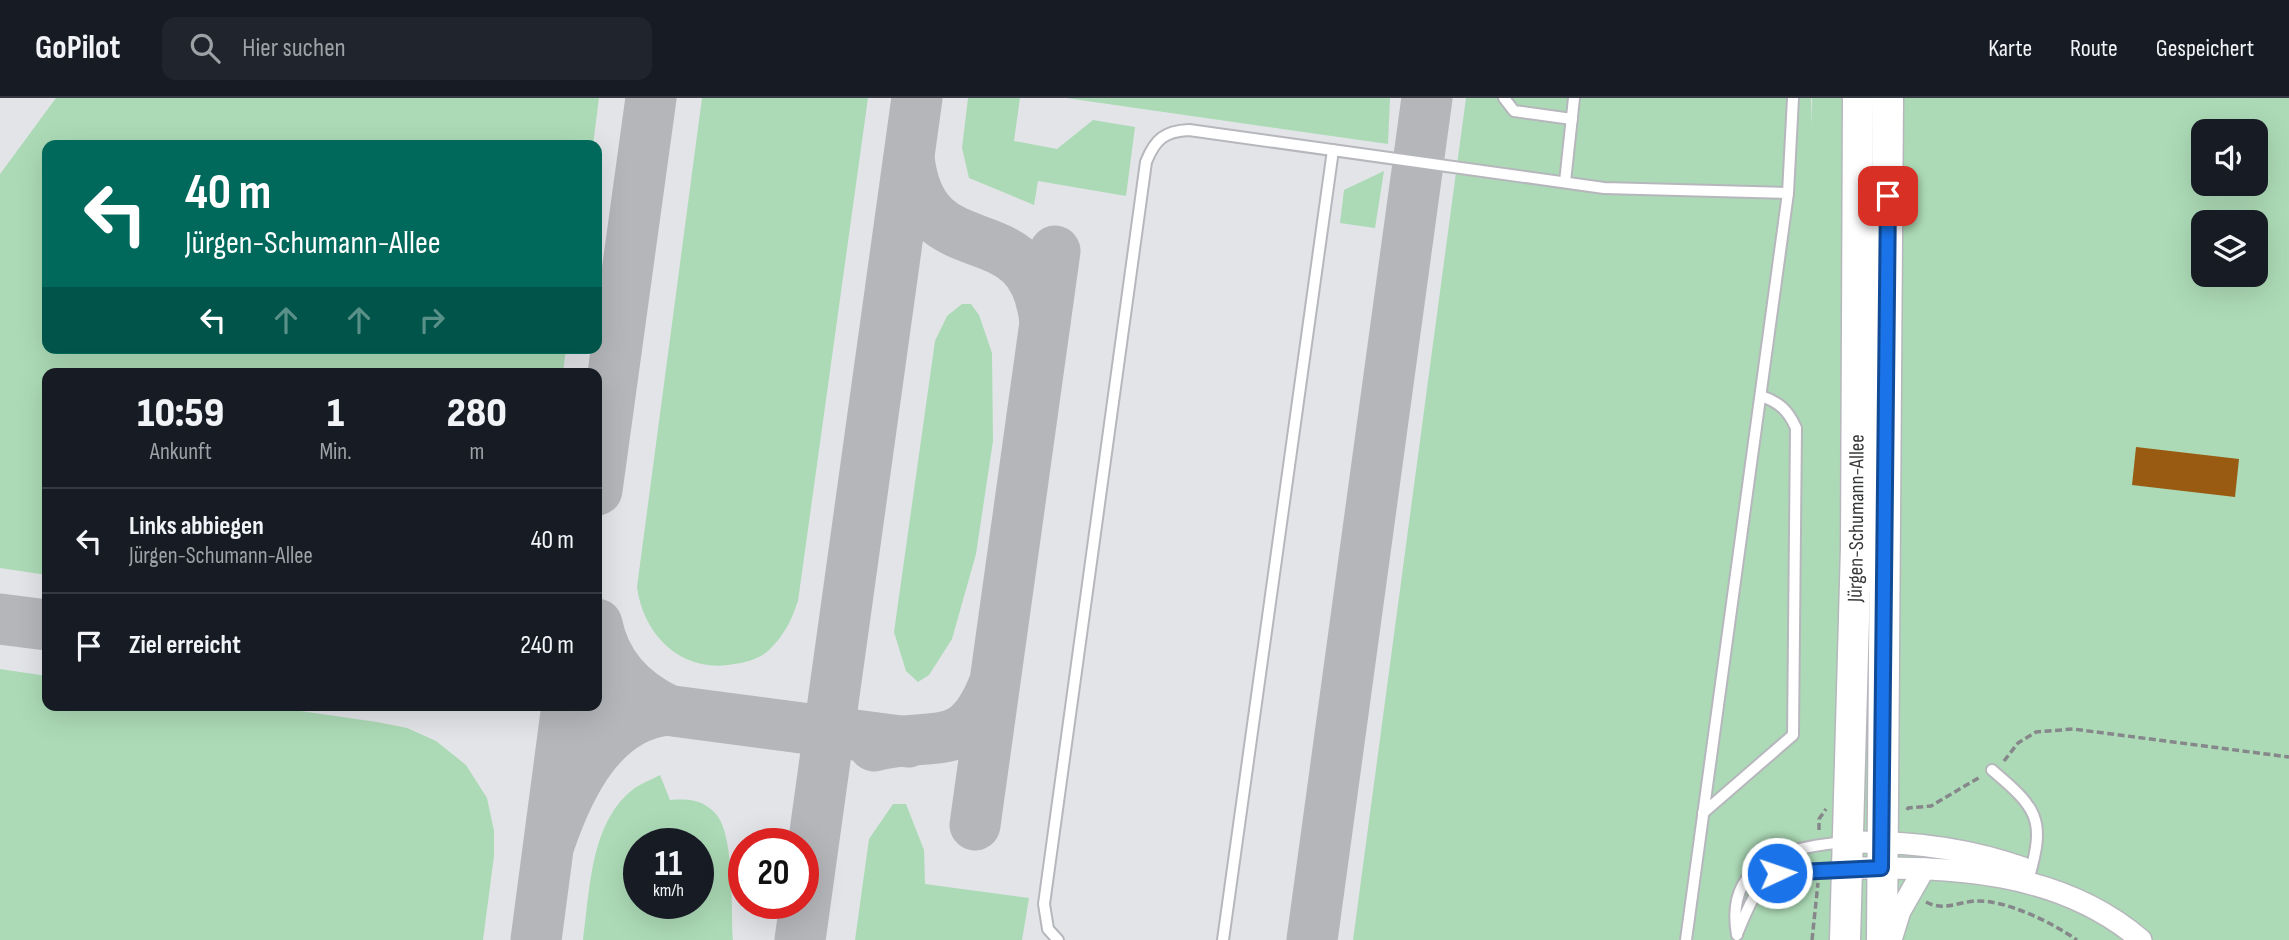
<!DOCTYPE html>
<html lang="de">
<meta charset="utf-8">
<style>
:root{--surface:#171b24;--page:#20242c;--text:#f1f3f6;--muted:#9ea1a6;--line:#363941}
body{margin:0;font-family:"Sofia Sans Condensed",sans-serif;background:var(--page);color:var(--text);height:100vh;display:flex;flex-direction:column;font-size:26px;white-space:nowrap}
*{box-sizing:border-box;margin:0}
p{font-size:23px;color:var(--muted)}
.icon{flex:none;width:38px;height:38px;fill:none;stroke:currentColor;stroke-width:2;stroke-linecap:round;stroke-linejoin:round}
.map{position:relative;flex:1;overflow:hidden}
.panel{position:absolute;left:42px;top:270px;width:560px;height:343px;display:flex;flex-direction:column;background:var(--surface);border-radius:14px;box-shadow:0 7px 28px #0002}
.panel>*{flex:none}
.hud{position:absolute;left:42px;top:42px;width:560px;height:214px;border-radius:14px;box-shadow:0 7px 28px #0002;background:#00695c;color:#fff;overflow:hidden}
.controls{position:absolute;left:2191px;top:21px;display:grid;gap:14px}
.controls a{display:grid;place-items:center;width:77px;height:77px;border-radius:14px;background:var(--surface);box-shadow:0 7px 28px #0002;font-size:35px}
.speed{position:absolute;left:623px;top:730px;display:flex;gap:14px;font-size:35px;font-weight:700;text-align:center}
.speed>*{display:grid;place-content:center;width:91px;height:91px;border-radius:50%;background:var(--surface);box-shadow:0 7px 28px #0002;line-height:1}
.speed small{font-size:18px;font-weight:400}
.speed .limit{border:10px solid #d22;background:#fff;color:#111}
.pin{position:absolute;display:grid;place-items:center;width:60px;height:60px;color:#fff;margin:-30px;border-radius:14px;box-shadow:0 4px 10px #0006}
.me{position:absolute;width:77px;margin:-38px;rotate:87deg;stroke-linejoin:round;filter:drop-shadow(0 0 5px #0008)}
.turn{display:flex;align-items:center;gap:24px;height:147px;padding:0 28px;font-size:32px}
.turn .icon{width:91px;height:91px;stroke-width:2.5}
.turn b{display:block;font-size:49px;line-height:60px}
.lanes{display:flex;align-items:center;height:66px;padding:0 28px;background:#0003;justify-content:center;gap:35px;direction:ltr}
.lanes .off{opacity:.35}
.eta{display:flex;justify-content:space-evenly;align-items:center;height:119px;text-align:center}
.eta b{font-size:42px;font-weight:800;line-height:49px}
ul{padding:0;list-style:none}
li{display:flex;align-items:center;gap:21px;height:105px;padding:0 28px;border-top:2px solid var(--line)}
li div{flex:1}
li b{display:block;font-size:26px}
li em{font-style:normal}
header{display:flex;align-items:center;gap:42px;box-sizing:border-box;height:98px;padding:0 35px;background:var(--surface);border-bottom:2px solid var(--line)}
header strong{font-size:33px}
nav{display:flex;gap:38px;margin-inline-start:auto;font-size:24px}
.search{width:490px;height:63px;background:var(--page);display:flex;align-items:center;gap:18px;box-sizing:border-box;padding:0 24px;border-radius:14px;color:var(--muted);font-size:26px}
.map>svg:first-child{display:block}
.green{fill:#acdab6;fill-rule:evenodd}
.lines{fill:none;stroke-linecap:round;stroke-linejoin:round}
.taxiway{stroke:#b5b6b9;stroke-width:51}
.building{fill:#995b12}
.lane-casing{stroke:#b6b7bc;stroke-width:14}
.street-casing{stroke:#b6b7bc;stroke-width:24}
.secondary-casing{stroke:#b6b7bc;stroke-width:33}
.path{stroke:#86878a;stroke-width:3.5;stroke-dasharray:7 3.5;stroke-linecap:butt}
.lane{stroke:#fff;stroke-width:10}
.street{stroke:#fff;stroke-width:21}
.secondary{stroke:#fff;stroke-width:30}
.route-casing{stroke:#114b97;stroke-width:18}
.route{stroke:#1a73e8;stroke-width:12}
.labels{text-anchor:middle;stroke-width:7;stroke-linejoin:round;paint-order:stroke}
.street-label{font-size:21px;fill:#363738;stroke:#fff}
</style>
<header>
<strong>GoPilot</strong>
<div class="search"><svg class="icon" aria-label="search" viewBox="0 0 24 24"><circle cx="10" cy="10" r="6"/><path d="M15 15l6 6"/></svg>Hier suchen</div>
<nav><a>Karte</a><a>Route</a><a>Gespeichert</a></nav>
</header>
<div class="map">
<svg width="2289" height="842" viewBox="0 0 2289 842">
<rect width="100%" height="100%" fill="#e3e4e8"/>
<g class="green">
<path d="M56,0H599L593,47H47V250H566L563,275H47V477L0,470V76Z"/>
<path d="M702,0H868L798,503C791,523 784,538 768,553C756,563 742,565 728,567C678,573 643,535 637,489Z"/>
<path d="M968,0H1020L1014,43L1057,51L1093,22L1135,29L1126,98L1038,83L1034,107L969,80L962,50Z"/>
<path d="M1066,0H1390L1388,46Z"/>
<path d="M1466,0H1811V27L1812,0H2289V842H1353ZM2203,33H2256V86H2203ZM2203,124H2256V177H2203Z"/>
<path d="M1384,73L1375,130L1340,125L1344,92Z"/>
<path d="M962,206H971L979,217L992,255L993,343L976,456L952,541L929,577L918,584L906,573L894,534L935,243L947,218Z"/>
<path d="M0,571L47,578V607H259L377,624L407,630L436,643L466,667L487,700L494,733V758L483,842H0Z"/>
<path d="M660,677L670,702C687,701 702,701 715,715C735,735 731,812 733,842H583C590,793 590,727 631,693C639,686 651,682 660,677ZM639,746H698V805H639Z"/>
<path d="M893,706H906L924,752L925,786L1029,800L1022,842H855L869,741Z"/>
</g>
<g class="lines">
<g class="taxiway">
<path d="M909,60C923,180 1032,105 1045,224"/>
<path d="M597,392L651,0"/>
<path d="M0,521L47,527"/>
<path d="M597,603L908,644"/>
<path d="M874,648C933,632 965,660 994,586"/>
<path d="M975,727L1055,153"/>
<path d="M550,744C569,689 602,618 668,612C632,595 605,566 597,526"/>
<path d="M536,842L567,607"/>
<path d="M800,842L917,0"/>
<path d="M1312,842L1427,0"/>
</g>
</g>
<path class="building" d="M2136,349L2239,361L2235,399L2132,387Z"/>
<g class="lines">
<defs>
<g id="lane">
<path d="M1504,0L1514,13L1572,21"/>
<path d="M1565,84L1574,0"/>
<path d="M1992,672C2037,710 2046,721 2029,779"/>
<path d="M1703,715L1793,637L1796,330C1788,312 1779,304 1761,298"/>
<path d="M1737,836C1769,757 1772,780 1846,770"/>
<path d="M1737,837C1724,763 1787,749 1846,744"/>
<path d="M1058,842L1048,831L1044,806L1146,64C1155,41 1165,33 1189,32L1604,90L1788,95"/>
<path d="M1223,842L1333,52"/>
<path d="M1686,842L1788,95L1793,0"/>
</g>
<g id="street">
<path d="M1848,744C1907,743 1967,750 2023,770"/>
<path d="M1847,770C1950,769 2058,771 2141,842"/>
<path d="M1891,842L1900,813L1924,771"/>
</g>
<g id="secondary">
<path id="s1" d="M1845,842L1856,449L1858,0"/>
<path d="M1882,842L1888,0"/>
</g>
</defs>
<use href="#lane" class="lane-casing"/>
<use href="#street" class="street-casing"/>
<use href="#secondary" class="secondary-casing"/>
<g class="path">
<path d="M2004,663L2018,645L2036,634L2073,631L2289,659"/>
<path d="M1907,712L1908,710L1931,708L1980,679"/>
<path d="M1819,732V721L1826,711"/>
<path d="M1926,804C1943,813 1956,805 1974,803C2005,801 2053,825 2077,842"/>
<path d="M1812,842L1818,785"/>
</g>
<use href="#lane" class="lane"/>
<use href="#street" class="street"/>
<use href="#secondary" class="secondary"/>
</g>
<g class="lines">
<defs>
<path id="route" d="M1777,775L1881,770L1888,98"/>
</defs>
<use href="#route" class="route-casing"/>
<use href="#route" class="route"/>
</g>
<g class="labels">
<g class="street-label">
<text dy="7" stroke="none"><textPath href="#s1" startOffset="422">Jürgen-Schumann-Allee</textPath></text>
</g>
</g>
</svg>
<div class="controls">
<a><svg class="icon" aria-label="sound" viewBox="0 0 24 24"><path d="M4 9h4l5-4v14l-5-4H4zM17 9q2 3 0 6"/></svg></a>
<a><svg class="icon" aria-label="layers" viewBox="0 0 24 24"><path d="M12 4l9 5-9 5-9-5zM3 14l9 5 9-5"/></svg></a>
</div>
<div class="speed"><div>11<small>km/h</small></div><div class="limit">20</div></div>
<div class="pin" style="left:1888px;top:98px;background:#d93025"><svg class="icon" aria-label="arrive" viewBox="0 0 24 24"><path d="M6 21V4h12l-3 4 3 4H6"/></svg></div>
<svg class="me" style="left:1777px;top:775px" viewBox="-20 -20 40 40"><circle r="17" fill="#1a73e8" stroke="#fff" stroke-width="3"/><path d="M0-11L8 9 0 5-8 9z" fill="#fff"/></svg>
<div class="hud">
<div class="turn"><svg class="icon" aria-label="left" viewBox="0 0 24 24"><path d="M17 20v-9H6M10 6l-5 5 5 5"/></svg><div><b>40 m</b>Jürgen-Schumann-Allee</div></div>
<div class="lanes"><svg class="icon" aria-label="left" viewBox="0 0 24 24"><path d="M17 20v-9H6M10 6l-5 5 5 5"/></svg><svg class="icon off" aria-label="ahead" viewBox="0 0 24 24"><path d="M12 20V5M6 11l6-6 6 6"/></svg><svg class="icon off" aria-label="ahead" viewBox="0 0 24 24"><path d="M12 20V5M6 11l6-6 6 6"/></svg><svg class="icon off" aria-label="right" viewBox="0 0 24 24"><path d="M7 20v-9h11M14 6l5 5-5 5"/></svg></div>
</div>
<section class="panel">
<div class="eta">
<div><b>10:59</b><p>Ankunft</p></div>
<div><b>1</b><p>Min.</p></div>
<div><b>280</b><p>m</p></div>
</div>
<ul>
<li><svg class="icon" aria-label="left" viewBox="0 0 24 24"><path d="M17 20v-9H6M10 6l-5 5 5 5"/></svg><div><b>Links abbiegen</b><p>Jürgen-Schumann-Allee</p></div><em>40 m</em></li>
<li><svg class="icon" aria-label="arrive" viewBox="0 0 24 24"><path d="M6 21V4h12l-3 4 3 4H6"/></svg><div><b>Ziel erreicht</b></div><em>240 m</em></li>
</ul>
</section>
</div>
